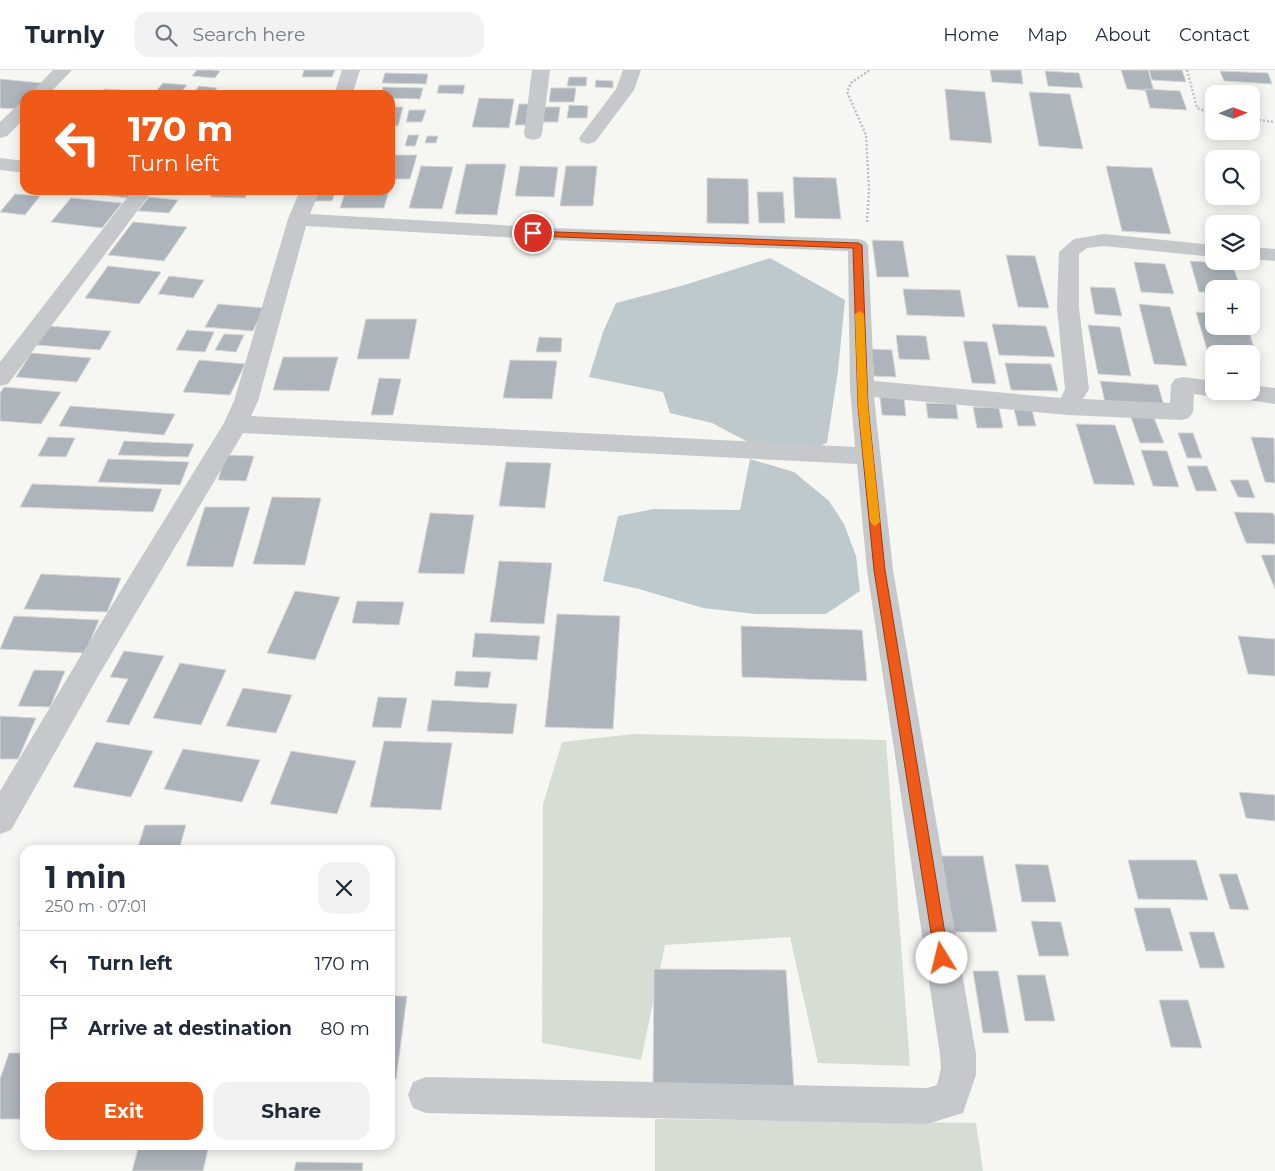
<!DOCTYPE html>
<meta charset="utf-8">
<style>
:root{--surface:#fff;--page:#f2f2f3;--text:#1f2937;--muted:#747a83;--line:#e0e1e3;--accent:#ef5a19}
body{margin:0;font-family:Montserrat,sans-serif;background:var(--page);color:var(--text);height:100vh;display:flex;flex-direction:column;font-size:19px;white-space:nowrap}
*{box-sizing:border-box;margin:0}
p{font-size:16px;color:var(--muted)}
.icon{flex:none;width:28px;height:28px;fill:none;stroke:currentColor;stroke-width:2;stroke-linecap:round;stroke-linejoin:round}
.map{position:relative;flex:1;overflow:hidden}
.panel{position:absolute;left:20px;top:775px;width:375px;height:305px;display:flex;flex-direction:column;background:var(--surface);border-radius:15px;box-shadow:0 2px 12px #0003}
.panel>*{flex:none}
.banner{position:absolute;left:20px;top:20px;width:375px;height:105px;border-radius:15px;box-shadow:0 2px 12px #0003;background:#ef5a19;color:#fff;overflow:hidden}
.needle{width:32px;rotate:89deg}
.buttons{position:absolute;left:1205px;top:15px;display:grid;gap:10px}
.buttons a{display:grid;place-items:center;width:55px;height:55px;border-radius:10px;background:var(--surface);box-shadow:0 2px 12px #0003;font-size:25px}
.pin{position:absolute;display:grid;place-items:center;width:42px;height:42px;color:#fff;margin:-21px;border:2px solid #fff;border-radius:50%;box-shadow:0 1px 5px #0007}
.me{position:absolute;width:55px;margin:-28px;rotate:351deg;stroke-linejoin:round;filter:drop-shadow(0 0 4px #0008)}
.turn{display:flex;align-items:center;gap:18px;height:105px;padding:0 25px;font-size:22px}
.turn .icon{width:65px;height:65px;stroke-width:2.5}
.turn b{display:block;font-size:35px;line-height:42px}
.round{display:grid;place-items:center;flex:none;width:52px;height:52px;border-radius:15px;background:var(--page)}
.head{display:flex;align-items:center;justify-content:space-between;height:85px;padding:0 25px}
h1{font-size:30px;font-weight:700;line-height:38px}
.button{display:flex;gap:10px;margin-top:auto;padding:10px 25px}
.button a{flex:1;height:58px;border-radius:15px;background:var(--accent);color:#fff;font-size:20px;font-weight:700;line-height:58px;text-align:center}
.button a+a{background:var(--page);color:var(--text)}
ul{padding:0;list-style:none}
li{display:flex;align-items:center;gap:15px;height:65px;padding:0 25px;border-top:1px solid var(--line)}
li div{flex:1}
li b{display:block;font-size:19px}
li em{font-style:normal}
header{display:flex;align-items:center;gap:30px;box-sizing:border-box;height:70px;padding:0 25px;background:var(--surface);border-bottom:1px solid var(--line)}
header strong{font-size:24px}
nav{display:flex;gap:28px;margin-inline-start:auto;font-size:18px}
.search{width:350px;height:45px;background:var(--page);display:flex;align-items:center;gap:12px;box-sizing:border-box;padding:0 18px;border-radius:15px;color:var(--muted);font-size:19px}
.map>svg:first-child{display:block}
.green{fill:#d6ded3}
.water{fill:#bec9ce}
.building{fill:#adb4bb;stroke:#d7d7d5}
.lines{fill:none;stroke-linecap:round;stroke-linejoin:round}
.path{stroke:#bfc0c3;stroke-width:2.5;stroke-dasharray:2 2;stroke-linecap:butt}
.minor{fill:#c5c9cc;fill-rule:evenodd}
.route{fill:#ef5a19;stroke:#9b3a10}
.slow{fill:#f59e0b}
</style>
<header>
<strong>Turnly</strong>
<div class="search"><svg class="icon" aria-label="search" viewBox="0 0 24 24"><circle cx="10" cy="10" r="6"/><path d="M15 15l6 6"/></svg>Search here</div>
<nav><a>Home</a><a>Map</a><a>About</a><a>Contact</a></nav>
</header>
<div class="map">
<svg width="1275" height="1101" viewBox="0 0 1275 1101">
<rect width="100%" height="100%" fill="#f6f6f2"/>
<g class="green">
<path d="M633,664L886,670L910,996L818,993L790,867L665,875L641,990L542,973L543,734L562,672Z"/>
<path d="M655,1049L976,1053L983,1101H655Z"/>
</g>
<g class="water">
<path d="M770,188L845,230L838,301L827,373L794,385L746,371L712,353L670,343L663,322L589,307L603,262L616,233L681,216Z"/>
<path d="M750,389L794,402L829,431L844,454L856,486L860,521L826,544H756L703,538L639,519L603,511L618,446L654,439L740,440Z"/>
</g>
<g class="building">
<path d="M197,0H213L220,1L215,8L192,6Z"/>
<path d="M304,0H335L332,7H302Z"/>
<path d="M990,0H1021L1023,14L992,12Z"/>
<path d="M1121,0H1148L1154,21L1127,19Z"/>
<path d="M1149,0H1182L1186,12L1152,10Z"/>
<path d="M1045,1L1079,3L1083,18L1048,16Z"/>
<path d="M1220,1L1268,3L1272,14L1224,11Z"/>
<path d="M385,3L428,4L426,14L382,13Z"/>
<path d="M569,7H587L586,16H567Z"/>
<path d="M0,9L42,13L30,25H25V31L17,39L0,38Z"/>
<path d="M596,10L613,11V18L595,17Z"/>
<path d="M163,13L187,15L179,25H153Z"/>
<path d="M439,15H465L463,24L437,23Z"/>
<path d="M199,16L217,18L212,25H192Z"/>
<path d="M383,17L423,18L420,29L390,28V25H381Z"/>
<path d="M551,18H576L574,32H549Z"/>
<path d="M104,19L121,20L116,25H99Z"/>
<path d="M945,19L985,22L992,73L950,70Z"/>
<path d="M1145,19L1180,21L1187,40L1150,38Z"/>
<path d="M52,20L93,24L47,25Z"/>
<path d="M1217,20L1251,22L1259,40L1251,39V24H1219Z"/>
<path d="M1029,22L1070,24L1083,79L1039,76Z"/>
<path d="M479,28L514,29L509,58L472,57Z"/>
<path d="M519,34H533L529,55H515Z"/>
<path d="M569,35L588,36L587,48H567Z"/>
<path d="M390,37H403L398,56L390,55Z"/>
<path d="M541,37H560L558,52H539Z"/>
<path d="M409,40H426L422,52H406Z"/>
<path d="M408,65H419L415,76H405Z"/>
<path d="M427,66H438L436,73H425Z"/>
<path d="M390,85H417L410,109H390Z"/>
<path d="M466,94H506L497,145L455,144Z"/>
<path d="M421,96L453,97L442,139L409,138Z"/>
<path d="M520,96L558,97L554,127L515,126Z"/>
<path d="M566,96H597L593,136H560Z"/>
<path d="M1106,96L1152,98L1171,164L1122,161Z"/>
<path d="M793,107L836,108L841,149L795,148Z"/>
<path d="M707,108L748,109L749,154L707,153Z"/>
<path d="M85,120H135L129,128L83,123Z"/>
<path d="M214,120H249L245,128L210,127Z"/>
<path d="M318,120H336L332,131H314Z"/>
<path d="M346,120H389L384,138H340Z"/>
<path d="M757,122H783L785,153H759Z"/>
<path d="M15,124L40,126L25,145L0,142Z"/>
<path d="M149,127L178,130L169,143L138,141Z"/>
<path d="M71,128L122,133L102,158L51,152Z"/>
<path d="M133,152L187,157L164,191L108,185Z"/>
<path d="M872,170L903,171L909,207H877Z"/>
<path d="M1006,185L1035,186L1049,238L1018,237Z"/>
<path d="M1190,191L1232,194L1241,219H1214V222H1199Z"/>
<path d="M1134,192L1165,194L1174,224L1141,222Z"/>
<path d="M108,196L161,202L139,234L85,228Z"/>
<path d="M169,206L204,210L193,228L158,224Z"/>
<path d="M1090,217L1115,218L1122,246L1095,244Z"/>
<path d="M903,219L960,220L965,247L907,245Z"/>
<path d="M218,234L264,238L253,261L205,257Z"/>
<path d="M1139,234L1170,237L1187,296L1154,294Z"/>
<path d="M1196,242L1214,243V256H1247L1260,297L1251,296V284H1214V293H1211Z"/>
<path d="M366,249H417L409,289H357Z"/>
<path d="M992,254L1046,256L1055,287L999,285Z"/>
<path d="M1088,255L1120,257L1131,306L1098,304Z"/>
<path d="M49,256L111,261L100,280L37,275Z"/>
<path d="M187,260L214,262L205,282L176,280Z"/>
<path d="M224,264L244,265L236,282L215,280Z"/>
<path d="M896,265L926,266L930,290L899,289Z"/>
<path d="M539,267L562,268L561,282H536Z"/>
<path d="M963,271L987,272L996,314L972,313Z"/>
<path d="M871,279L892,280L896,307L874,306Z"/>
<path d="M31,283L91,288L77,312L16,307Z"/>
<path d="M283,287H338L329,321L273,320Z"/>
<path d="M199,290L245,294L230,325L183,322Z"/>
<path d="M510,290L557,291L552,329L503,328Z"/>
<path d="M1005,293L1051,294L1058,321L1011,320Z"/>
<path d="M379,308L401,309L393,345H371Z"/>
<path d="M1100,311L1158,315L1164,336L1105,332Z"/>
<path d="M4,317L61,322L41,354L0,351V323Z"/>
<path d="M880,327L904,328L906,346L882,345Z"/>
<path d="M926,333L956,334L958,349L928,348Z"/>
<path d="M70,336L175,344L164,365L59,356Z"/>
<path d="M973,337L999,338L1003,358H977Z"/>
<path d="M1014,339L1032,340L1036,356H1018Z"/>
<path d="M1131,347L1154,348L1164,373H1140Z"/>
<path d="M1076,354L1115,355L1135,415L1094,414Z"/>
<path d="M1178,363H1193L1202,388H1187Z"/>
<path d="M48,367L75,368L66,387L38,386Z"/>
<path d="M1251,367L1274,368L1275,413L1265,412Z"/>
<path d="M124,371L194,374L188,387L118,385Z"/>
<path d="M1141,380L1167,381L1179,417L1153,416Z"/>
<path d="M226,385L254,386L246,411L218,410Z"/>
<path d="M108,389L189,392L180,415L98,412Z"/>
<path d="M506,392L551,393L545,438L499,436Z"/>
<path d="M1187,396H1207L1217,421H1196Z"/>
<path d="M1230,410H1248L1255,428L1238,427Z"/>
<path d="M32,414L162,419L153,442L20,437Z"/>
<path d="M272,427L321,428L305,495L253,494Z"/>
<path d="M205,437H250L233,497L186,496Z"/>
<path d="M1234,442L1273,443L1275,447V474L1246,473Z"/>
<path d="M430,443L474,445L464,504L418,503Z"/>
<path d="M1261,485H1275V519Z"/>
<path d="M499,491L552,493L544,554L490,552Z"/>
<path d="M41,504L121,508L107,542L24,539Z"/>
<path d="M295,521L340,527L315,590L267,583Z"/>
<path d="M357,531L404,532L399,555L352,553Z"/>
<path d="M557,544L620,546L613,659L545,657Z"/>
<path d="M14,546L99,550L85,583L0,579Z"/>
<path d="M741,556L862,560L867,611L742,607Z"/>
<path d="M475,563L540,566L537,590L472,587Z"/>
<path d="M1238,566L1275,569V606L1248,604Z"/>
<path d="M124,581L164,586L129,655L106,652L128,609L110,607Z"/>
<path d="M180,593L226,600L201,655L153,648Z"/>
<path d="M34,600L65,601L50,637L18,636Z"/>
<path d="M456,601L491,602L488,618L454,616Z"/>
<path d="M243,618L292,625L276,663L226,656Z"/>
<path d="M378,627L407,628L401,658L372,657Z"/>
<path d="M432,630L517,634L513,664L427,661Z"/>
<path d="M0,646L36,648L18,689H0Z"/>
<path d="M384,671L452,673L441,740L370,737Z"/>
<path d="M96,672L153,681L131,727L73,717Z"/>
<path d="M183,679L260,690L242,732L164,719Z"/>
<path d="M291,681L356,691L337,744L270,734Z"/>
<path d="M1239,722L1275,725V751L1246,748Z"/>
<path d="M145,755H186L179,780H137Z"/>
<path d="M931,786H983L997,862H943Z"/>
<path d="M1128,790H1196L1208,830L1138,829Z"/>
<path d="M1015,794L1048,795L1056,832H1022Z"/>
<path d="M1219,804H1237L1249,840L1230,839Z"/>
<path d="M25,835V854H19Z"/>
<path d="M1134,838H1170L1183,881H1146Z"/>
<path d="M1031,851L1061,852L1069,886H1039Z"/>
<path d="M1189,862H1214L1225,898H1200Z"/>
<path d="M654,899L786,900L794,1019L653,1017Z"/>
<path d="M973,901H998L1009,963H983Z"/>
<path d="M1017,905H1045L1055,951H1025Z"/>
<path d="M390,926H407L396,1009H390Z"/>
<path d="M1159,930H1188L1202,978L1171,977Z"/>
<path d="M9,983H25V1049H0V1009Z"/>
<path d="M139,1075H209L203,1101H132Z"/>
<path d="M296,1092L363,1093L362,1101H294Z"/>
</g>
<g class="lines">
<g class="path">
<path d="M1187,0L1197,38L1214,44"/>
<path d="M1251,49L1275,52"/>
<path d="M867,152L869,119L866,65L847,22L851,13L870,0"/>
</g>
<g class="minor">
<path d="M53,0H72L48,25H29Z"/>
<path d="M342,0H360L352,25H334Z"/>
<path d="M532,0H550L542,64L540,68L533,70L526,68L524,64Z"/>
<path d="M623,0H641L634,20L595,72L588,74L581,72L579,68L616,19Z"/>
<path d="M25,33V48L7,66L0,68V52L19,34Z"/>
<path d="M0,88L25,91V103L0,100Z"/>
<path d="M133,120H153L8,314L0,316V292Z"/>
<path d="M300,120H320L310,144L552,158L858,169L865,171L868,175L874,311L1061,328L1065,319L1057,238L1059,182L1074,169L1104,164L1214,175V187L1104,176L1087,178L1079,184V238L1089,319L1083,329L1170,333L1171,315L1175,309L1183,307L1214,311V321H1251V315L1275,318V334L1227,327L1224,322L1222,325L1214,327L1194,324L1193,342L1189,348L1181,350L1068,345L874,327L893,500L976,984V1005L963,1043L927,1054L426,1043L413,1038L408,1025L413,1012L426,1007L927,1018L937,1015L941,998L940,984L867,500L857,394L243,363L100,603L11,760L0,764V721L80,587L224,353L234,331L288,149ZM306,156L552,170L848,181L850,318L855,377L251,346L258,331Z"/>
<path d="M1251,177L1275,179V191L1251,189Z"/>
</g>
</g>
<path class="route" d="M530,161L858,173L862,175L868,336L885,500L949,888L947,893L942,895L937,893L935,888L874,500L858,336L853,178L533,166L528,163Z"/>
<path class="slow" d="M860,241L864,244L868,336L880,452L875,456L870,452L858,336L855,244Z"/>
</svg>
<div class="buttons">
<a><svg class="needle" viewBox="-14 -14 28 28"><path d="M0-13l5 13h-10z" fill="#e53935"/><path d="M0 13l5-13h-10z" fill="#747a83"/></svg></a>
<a><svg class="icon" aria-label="search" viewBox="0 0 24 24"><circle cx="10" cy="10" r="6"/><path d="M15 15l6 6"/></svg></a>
<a><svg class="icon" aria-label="layers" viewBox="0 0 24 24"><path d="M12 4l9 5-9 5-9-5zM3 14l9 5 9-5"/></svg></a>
<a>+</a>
<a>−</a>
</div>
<div class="pin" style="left:533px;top:163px;background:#d93025"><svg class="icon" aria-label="arrive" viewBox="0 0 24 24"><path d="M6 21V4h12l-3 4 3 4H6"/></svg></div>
<svg class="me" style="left:942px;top:888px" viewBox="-20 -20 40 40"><circle r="19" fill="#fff"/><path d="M0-13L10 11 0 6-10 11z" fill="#ef5a19"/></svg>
<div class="banner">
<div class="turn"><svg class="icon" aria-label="left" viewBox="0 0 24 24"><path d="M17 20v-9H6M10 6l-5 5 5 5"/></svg><div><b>170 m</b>Turn left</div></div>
</div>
<section class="panel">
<div class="head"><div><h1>1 min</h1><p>250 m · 07:01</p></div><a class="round"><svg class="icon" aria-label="close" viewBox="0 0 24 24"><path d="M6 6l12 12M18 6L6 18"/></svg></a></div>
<ul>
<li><svg class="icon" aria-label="left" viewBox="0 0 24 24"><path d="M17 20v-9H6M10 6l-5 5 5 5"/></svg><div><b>Turn left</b></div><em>170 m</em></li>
<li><svg class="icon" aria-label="arrive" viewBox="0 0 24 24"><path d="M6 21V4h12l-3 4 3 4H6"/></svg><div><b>Arrive at destination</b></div><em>80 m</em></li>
</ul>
<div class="button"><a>Exit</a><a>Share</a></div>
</section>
</div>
